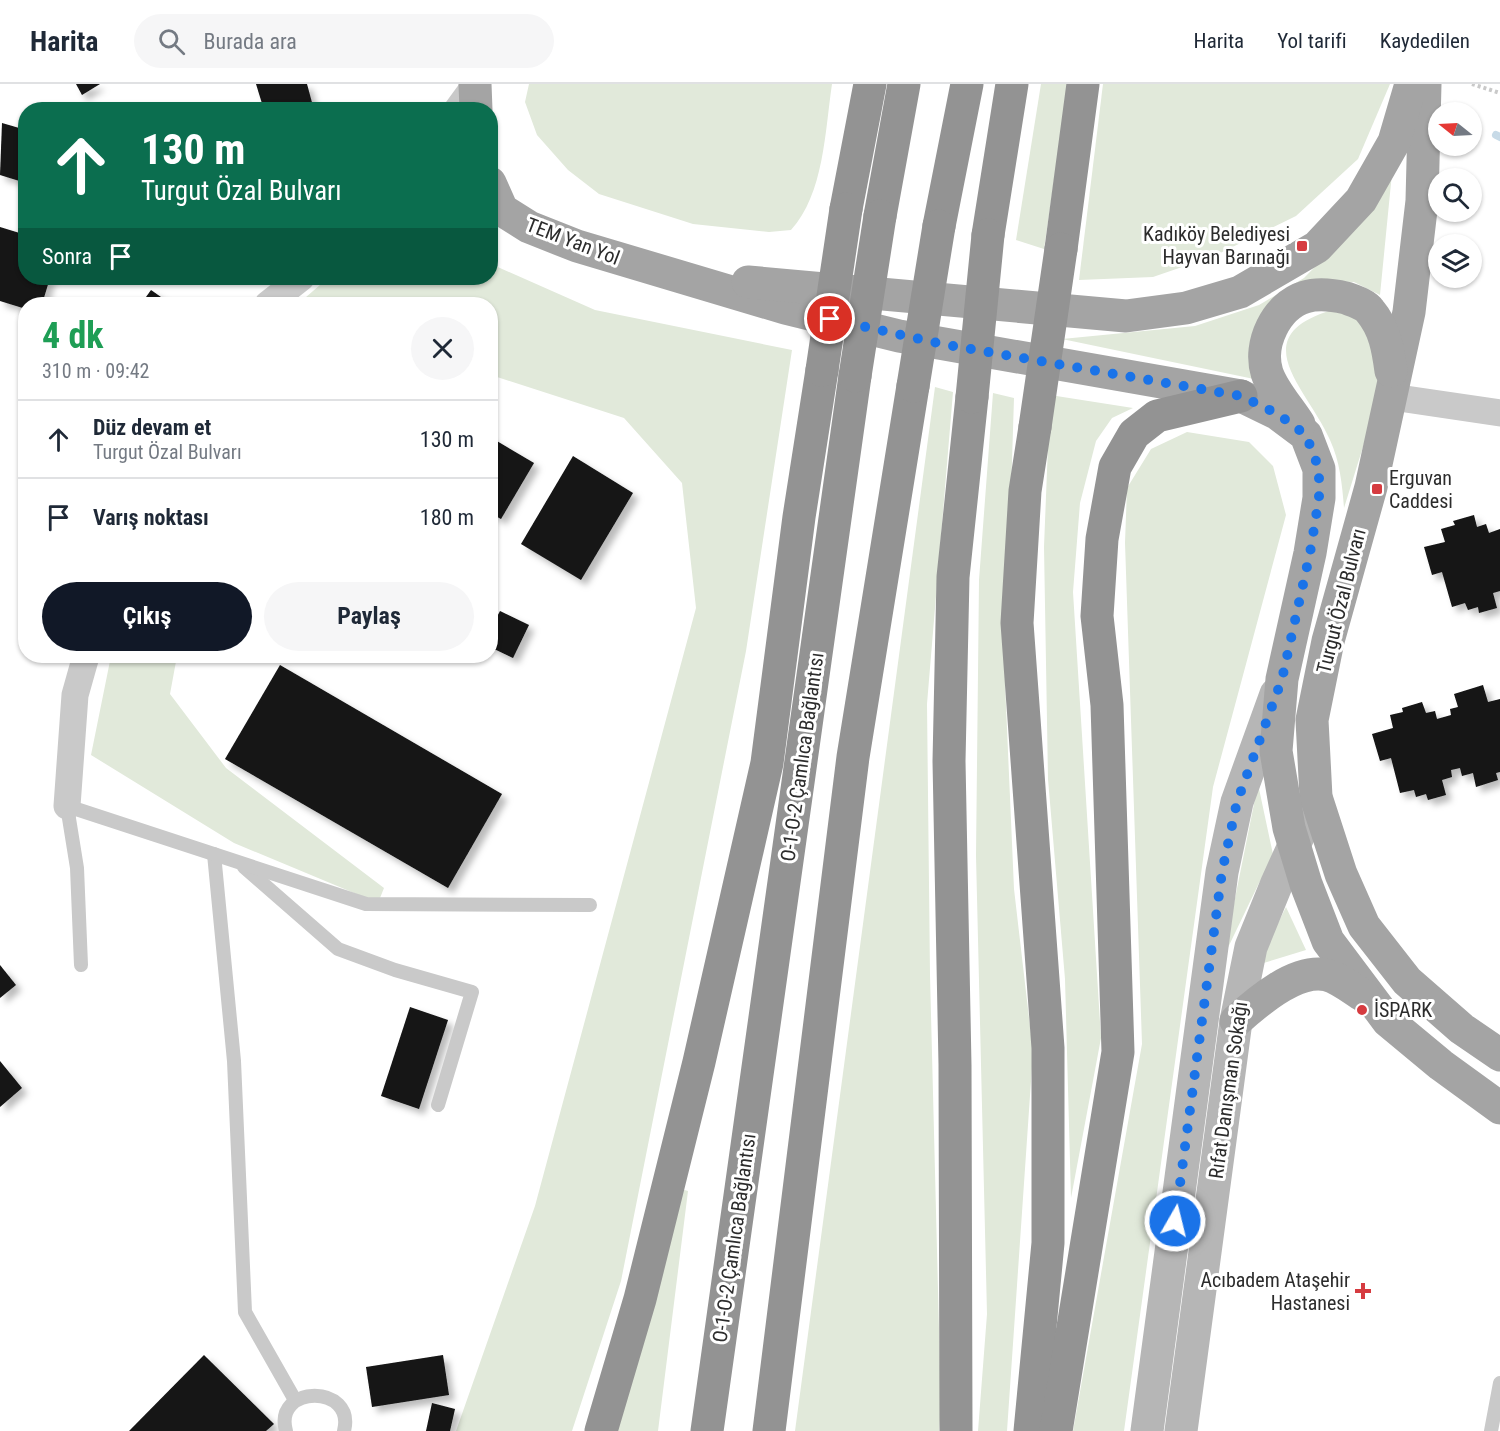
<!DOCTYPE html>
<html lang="tr">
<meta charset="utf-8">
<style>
:root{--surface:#fff;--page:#f6f6f7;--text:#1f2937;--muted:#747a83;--line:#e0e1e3;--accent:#111827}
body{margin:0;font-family:"Roboto Condensed",sans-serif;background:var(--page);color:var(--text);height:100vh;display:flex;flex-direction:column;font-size:22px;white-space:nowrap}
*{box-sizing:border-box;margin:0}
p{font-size:20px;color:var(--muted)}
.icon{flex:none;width:33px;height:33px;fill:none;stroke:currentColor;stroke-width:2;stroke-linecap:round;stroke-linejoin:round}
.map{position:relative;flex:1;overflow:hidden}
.panel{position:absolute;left:18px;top:213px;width:480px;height:366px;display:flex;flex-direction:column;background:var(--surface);border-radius:24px;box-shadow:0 2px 4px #0004}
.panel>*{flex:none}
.banner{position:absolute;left:18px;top:18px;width:480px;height:183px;border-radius:24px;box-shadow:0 2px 4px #0004;background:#0b6e4f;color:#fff;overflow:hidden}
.needle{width:39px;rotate:288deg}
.buttons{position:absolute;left:1428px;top:18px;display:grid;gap:12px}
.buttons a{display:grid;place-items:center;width:54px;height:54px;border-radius:50%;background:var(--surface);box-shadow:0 2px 4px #0004;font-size:30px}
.pin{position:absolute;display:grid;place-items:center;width:51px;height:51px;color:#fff;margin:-26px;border:3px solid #fff;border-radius:50%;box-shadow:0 2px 6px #0007}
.me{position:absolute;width:66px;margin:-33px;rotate:8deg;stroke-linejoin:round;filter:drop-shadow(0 0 4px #0008)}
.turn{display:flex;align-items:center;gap:21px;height:126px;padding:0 24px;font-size:27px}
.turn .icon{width:78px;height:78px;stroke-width:2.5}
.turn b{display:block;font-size:42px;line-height:51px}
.then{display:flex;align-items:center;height:57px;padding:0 24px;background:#0003;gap:12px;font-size:22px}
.round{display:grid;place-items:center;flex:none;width:63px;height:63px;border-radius:32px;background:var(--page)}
.summary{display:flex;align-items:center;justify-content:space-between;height:102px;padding:0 24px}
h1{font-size:36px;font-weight:700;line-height:45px;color:#1e9e55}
.cta{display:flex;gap:12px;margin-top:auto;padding:12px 24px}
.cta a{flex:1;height:69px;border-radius:36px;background:var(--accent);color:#fff;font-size:24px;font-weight:700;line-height:69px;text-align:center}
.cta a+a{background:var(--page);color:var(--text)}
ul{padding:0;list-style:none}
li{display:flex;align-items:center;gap:18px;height:78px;padding:0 24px;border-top:2px solid var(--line)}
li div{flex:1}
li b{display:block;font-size:22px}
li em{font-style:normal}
header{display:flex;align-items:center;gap:36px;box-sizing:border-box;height:84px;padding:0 30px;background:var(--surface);border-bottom:2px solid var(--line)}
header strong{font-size:28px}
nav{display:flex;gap:33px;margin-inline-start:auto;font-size:21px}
.search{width:420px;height:54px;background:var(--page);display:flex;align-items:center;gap:15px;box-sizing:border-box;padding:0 21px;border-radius:33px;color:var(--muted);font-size:22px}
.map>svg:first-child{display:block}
.green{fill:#e1e9da}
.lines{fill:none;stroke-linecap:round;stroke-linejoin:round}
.stream{stroke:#c7dae7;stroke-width:8}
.building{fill:#131313;filter:url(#shadow)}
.path{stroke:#c9c9c9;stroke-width:4;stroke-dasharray:3 3;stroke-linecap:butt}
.lane{stroke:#c9c9c9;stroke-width:14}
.street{stroke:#c9c9c9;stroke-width:27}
.secondary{stroke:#b6b6b6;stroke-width:33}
.primary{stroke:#a4a4a4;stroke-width:33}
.highway{stroke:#939393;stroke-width:33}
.highway-bridge{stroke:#939393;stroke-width:33}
.route{stroke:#1a73e8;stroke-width:10;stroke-dasharray:0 18}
.poi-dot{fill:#d63b40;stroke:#fff;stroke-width:2}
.labels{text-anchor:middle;stroke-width:6;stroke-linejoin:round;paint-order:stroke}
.poi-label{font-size:20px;fill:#2c2c2c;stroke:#fff;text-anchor:end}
.street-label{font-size:20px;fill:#2c2c2c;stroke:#fff}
</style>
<header>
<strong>Harita</strong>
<div class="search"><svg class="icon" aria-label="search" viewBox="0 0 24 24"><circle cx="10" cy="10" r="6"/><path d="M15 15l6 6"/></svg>Burada ara</div>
<nav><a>Harita</a><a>Yol tarifi</a><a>Kaydedilen</a></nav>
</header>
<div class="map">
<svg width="1500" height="1347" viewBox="0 0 1500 1347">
<defs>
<filter id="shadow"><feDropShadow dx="5.5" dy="5.5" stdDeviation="3" flood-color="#0004"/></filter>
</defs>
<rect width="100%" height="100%" fill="#fff"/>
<g class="green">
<path d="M529,0H832C825,47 824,110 791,146L769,148L693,140L599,110L568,86L537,51L525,18Z"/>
<path d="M1041,0H1068L1044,165L1016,156Z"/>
<path d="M1103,0H1390L1358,75L1296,132L1214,172L1153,193L1079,196Z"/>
<path d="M1393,79L1380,211L1354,198L1320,197L1254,295L1062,255L1195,242L1259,221L1304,194L1356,141Z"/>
<path d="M491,180L595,226L792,266L746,567L621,1197L572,1347H456L535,1122L696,524L682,399L624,334L491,291L490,220H298L328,194H490Z"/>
<path d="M1332,226L1356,232L1369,246L1380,308L1344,424C1342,400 1340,378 1330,356C1308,305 1242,253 1332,226Z"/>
<path d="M935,303L953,308L927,620L930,891L941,1324L939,1347H795Z"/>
<path d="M993,309L1014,314L1005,599L1014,805L1033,968L1007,1347H978L987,1230L976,772L979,496Z"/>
<path d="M1050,311L1133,324L1112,334L1096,357L1080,419L1073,508L1101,954L1071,1114L1065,895L1048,695L1044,463Z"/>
<path d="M1187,348L1249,358L1273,382L1286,431L1213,703L1124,1347H1073L1142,960L1125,459L1127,404L1151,365Z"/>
<path d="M111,572H177L170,610L226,684L384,804L378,819L234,759L91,671Z"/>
<path d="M1258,700L1274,775L1259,799L1223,874Z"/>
<path d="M1286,823L1306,866L1257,881Z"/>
<path d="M681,1105L688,1107L658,1347H616Z"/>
</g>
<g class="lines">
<path class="stream" d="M1496,51L1500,53"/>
</g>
<g class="building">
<path d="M76,0H100L82,11Z"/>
<path d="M256,0H307L314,26H264Z"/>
<path d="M2,39L26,46V99L0,91Z"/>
<path d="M0,143L26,151V194H50L42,220H26V225L0,217Z"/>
<path d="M151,206L171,220H141Z"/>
<path d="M490,353L534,379L501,435L490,429Z"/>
<path d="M573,372L633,409L581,496L521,460Z"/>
<path d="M1474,431L1477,443L1486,440L1489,449L1500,445V507L1493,509L1497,524L1479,529L1478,523L1468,526L1465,519L1452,523L1442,488L1432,491L1424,463L1445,458L1441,445L1455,441L1453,437Z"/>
<path d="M500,527L529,541L513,574L490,563V546Z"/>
<path d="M280,581L502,710L448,804L225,675Z"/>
<path d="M1483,601L1488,618L1500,615V688L1496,689L1498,696L1476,703L1473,689L1462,692L1460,684L1451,686L1452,693L1442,696L1446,711L1428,716L1426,710L1416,713L1414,706L1400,709L1391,674L1380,677L1372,650L1393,644L1390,631L1403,628L1402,624L1422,618L1426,629L1435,627L1437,635L1451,631L1450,625L1458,623L1454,610Z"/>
<path d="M0,881L16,901L0,914Z"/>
<path d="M410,923L448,936L419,1025L381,1012Z"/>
<path d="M0,977L22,1004L0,1023Z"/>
<path d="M204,1271L274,1340L266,1347H129Z"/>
<path d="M443,1271L449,1311L372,1323L366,1283Z"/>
<path d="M432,1319L455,1325L450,1347H426Z"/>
</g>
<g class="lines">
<path class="path" d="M1472,0L1500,9"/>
<g class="lane">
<path d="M214,770L234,977L245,1228L295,1316"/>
<path d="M244,783L338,865L395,886L472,908L438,1021"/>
<path d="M81,881L77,784L67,722L366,820L590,821"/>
<path d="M286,1347C273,1300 356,1300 344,1347"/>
<path d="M1491,1347L1500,1299"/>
</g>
<g class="street">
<path d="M457,26L473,4"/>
<path d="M268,220L301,194"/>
<path d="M1392,313L1500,329"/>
<path d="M67,722L75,611L86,572"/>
</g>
<g class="secondary">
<path d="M1147,1347L1222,788L1237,718L1276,610"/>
<path d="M1181,1347L1236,937L1251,863L1277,799L1316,713"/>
</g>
<g class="primary">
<path d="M475,0L476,26"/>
<path d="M1425,0L1422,117L1409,228L1371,403L1328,557L1312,636L1316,713L1341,790L1364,842L1407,897L1462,945L1500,971"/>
<path d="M490,99L502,126L529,143L577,162L785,224L899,252L1241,312L1278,330L1306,351L1319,385V414L1310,469L1282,595L1276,667L1289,744L1306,800L1328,857L1388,937L1441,981L1500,1024"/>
<path d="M748,198L1126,232L1186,224L1240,208L1317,163L1361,116L1394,58L1411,0"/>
<path d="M1299,340C1289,324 1273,307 1267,289C1258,260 1276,222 1305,213C1318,209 1333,211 1346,214C1354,217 1365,220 1370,227C1385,245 1388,265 1391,287"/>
<path d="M1236,937C1257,918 1296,884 1327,891C1339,894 1354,906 1364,912"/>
</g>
<g class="highway">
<path d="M846,125L870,0"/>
<path d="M880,132L904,0"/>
<path d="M939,142L967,0"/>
<path d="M988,151L1012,0"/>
<path d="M1061,165L1083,0"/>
<path d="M601,1347L640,1215L699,978L767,679L799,433L822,286"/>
<path d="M707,1347L855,292"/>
<path d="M769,1347L853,673L913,302"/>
<path d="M956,1347L955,981L949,677L953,493L972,313"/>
<path d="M1030,1347L1048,1159V964L1017,539L1025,407L1035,343"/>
<path d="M1056,1347L1118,968L1107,621L1097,532L1102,455L1115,383L1134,350L1157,332L1241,312"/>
</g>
<g class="highway-bridge">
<path d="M822,286L846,125"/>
<path d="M855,292L880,132"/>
<path d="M913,302L939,142"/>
<path d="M972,313L988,151"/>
<path d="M1035,343L1061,165"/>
</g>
</g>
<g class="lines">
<path class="route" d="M830,235L942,260L1241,312L1278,330L1306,351L1319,385V414L1310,469L1282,595L1237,718L1222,788L1175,1137"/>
</g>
<g class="poi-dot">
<rect x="1296" y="156" width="12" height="12" rx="3"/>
<rect x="1371" y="399" width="12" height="12" rx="3"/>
<circle cx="1362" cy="926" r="6"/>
<path d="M1360 1198h6v6h6v6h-6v6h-6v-6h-6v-6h6z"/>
</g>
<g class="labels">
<g class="poi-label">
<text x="1290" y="157">Kadıköy Belediyesi<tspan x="1290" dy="23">Hayvan Barınağı</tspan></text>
<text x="1389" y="401" text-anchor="start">Erguvan<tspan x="1389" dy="23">Caddesi</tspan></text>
<text x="1374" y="933" text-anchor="start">İSPARK</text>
<text x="1350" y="1203">Acıbadem Ataşehir<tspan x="1350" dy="23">Hastanesi</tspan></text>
</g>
<g class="street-label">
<text transform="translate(573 157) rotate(21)" y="7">TEM Yan Yol</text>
<text transform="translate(1341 517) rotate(-76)" y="7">Turgut Özal Bulvarı</text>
<text transform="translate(802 673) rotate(-82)" y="7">O-1-O-2 Çamlıca Bağlantısı</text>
<text transform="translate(1228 1006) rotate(-82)" y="7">Rıfat Danışman Sokağı</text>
<text transform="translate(734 1154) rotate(-82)" y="7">O-1-O-2 Çamlıca Bağlantısı</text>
</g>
</g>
</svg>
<div class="buttons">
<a><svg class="needle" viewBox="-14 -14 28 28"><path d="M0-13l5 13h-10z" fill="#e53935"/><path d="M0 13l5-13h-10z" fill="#747a83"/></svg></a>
<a><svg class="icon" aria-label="search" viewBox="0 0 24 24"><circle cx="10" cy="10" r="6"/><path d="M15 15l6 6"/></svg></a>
<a><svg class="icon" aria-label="layers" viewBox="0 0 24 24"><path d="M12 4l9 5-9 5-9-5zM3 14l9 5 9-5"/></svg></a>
</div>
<div class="pin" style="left:830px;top:235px;background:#d93025"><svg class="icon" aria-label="arrive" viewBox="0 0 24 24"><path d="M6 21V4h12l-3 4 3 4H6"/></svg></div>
<svg class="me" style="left:1175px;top:1137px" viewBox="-20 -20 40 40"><circle r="17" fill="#1a73e8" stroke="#fff" stroke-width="3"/><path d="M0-11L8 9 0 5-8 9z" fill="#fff"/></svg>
<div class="banner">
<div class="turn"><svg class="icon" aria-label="ahead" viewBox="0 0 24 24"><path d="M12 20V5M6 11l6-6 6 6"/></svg><div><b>130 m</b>Turgut Özal Bulvarı</div></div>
<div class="then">Sonra<svg class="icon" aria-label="arrive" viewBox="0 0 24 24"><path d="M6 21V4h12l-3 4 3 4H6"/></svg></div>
</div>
<section class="panel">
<div class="summary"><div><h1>4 dk</h1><p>310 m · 09:42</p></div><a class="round"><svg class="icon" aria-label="close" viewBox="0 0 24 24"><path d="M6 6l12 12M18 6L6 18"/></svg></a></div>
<ul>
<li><svg class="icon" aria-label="ahead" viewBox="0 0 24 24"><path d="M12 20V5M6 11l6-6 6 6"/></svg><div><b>Düz devam et</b><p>Turgut Özal Bulvarı</p></div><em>130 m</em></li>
<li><svg class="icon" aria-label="arrive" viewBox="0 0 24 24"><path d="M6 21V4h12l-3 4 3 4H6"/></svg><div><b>Varış noktası</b></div><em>180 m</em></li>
</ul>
<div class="cta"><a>Çıkış</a><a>Paylaş</a></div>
</section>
</div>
